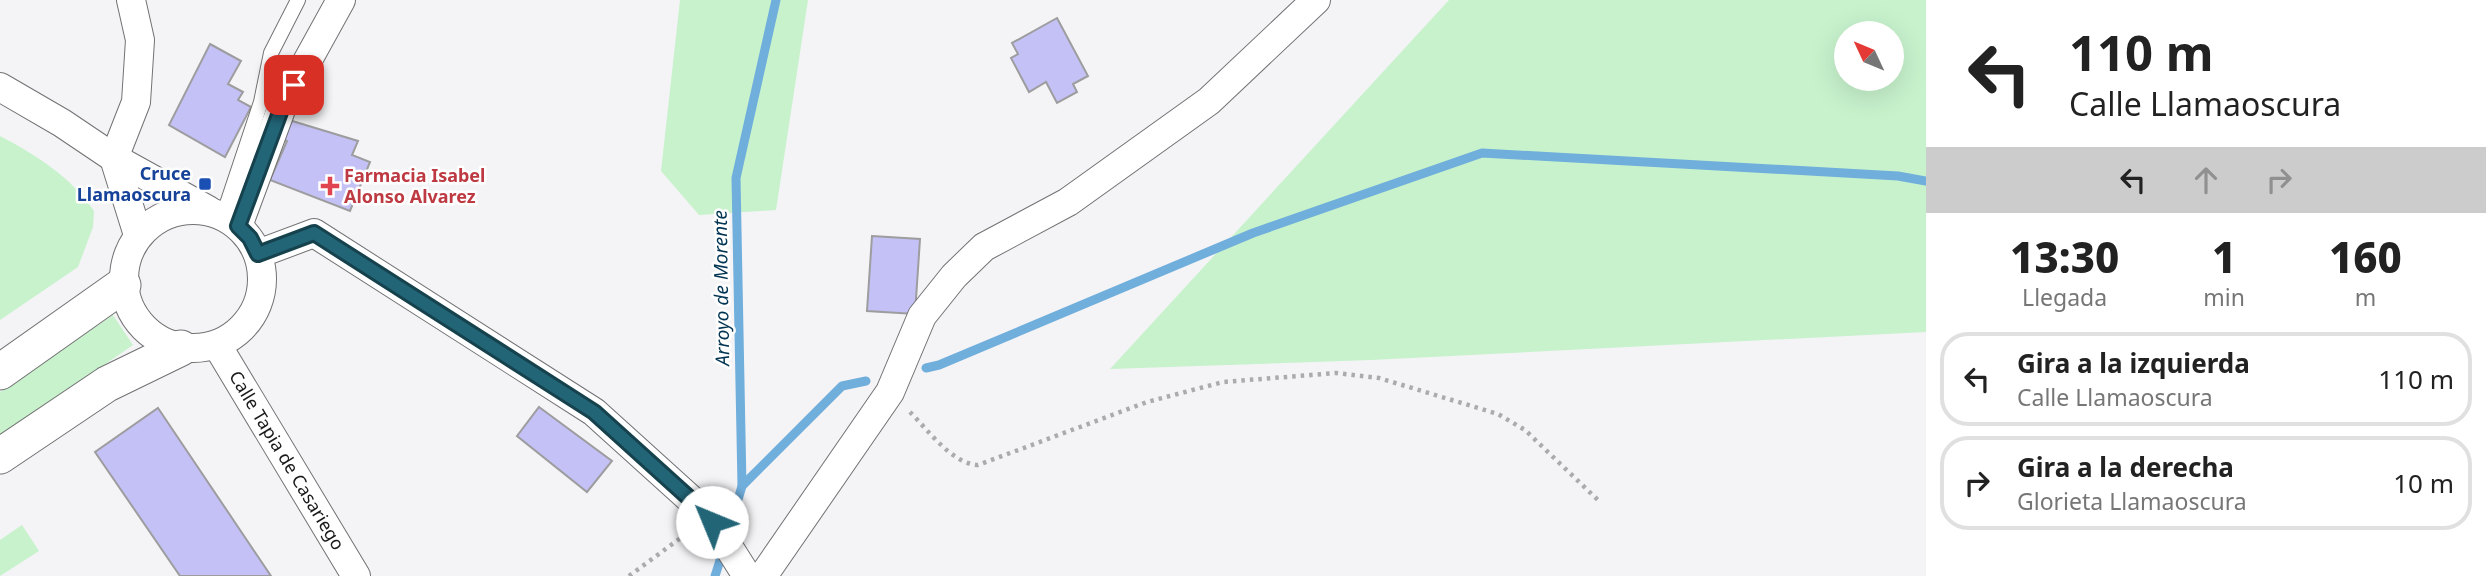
<!DOCTYPE html>
<html lang="es">
<style>
:root{--surface:#fff;--page:#f6f6f6;--text:#222;--muted:#767676;--line:#e0e0e0}
body{margin:0;font-family:"Noto Sans",sans-serif;background:var(--page);color:var(--text);height:100vh;display:flex;flex-direction:column;font-size:26px;white-space:nowrap}
*{box-sizing:border-box;margin:0}
p{font-size:23px;color:var(--muted)}
.icon{flex:none;width:38px;height:38px;fill:none;stroke:currentColor;stroke-width:2;stroke-linecap:round;stroke-linejoin:round}
.map{position:relative;flex:1;overflow:hidden}
.panel{display:flex;flex-direction:column;background:var(--surface);width:560px}
.panel>*{flex:none}
.hud{background:#fff;color:var(--text);overflow:hidden}
.needle{width:46px;rotate:314deg}
.controls{position:absolute;left:1834px;top:21px;display:grid;gap:14px}
.controls a{display:grid;place-items:center;width:70px;height:70px;border-radius:50%;background:var(--surface);box-shadow:0 7px 28px #0002;font-size:35px}
.pin{position:absolute;display:grid;place-items:center;width:60px;height:60px;color:#fff;margin:-30px;border-radius:14px;box-shadow:0 4px 10px #0006}
.me{position:absolute;width:77px;margin:-38px;rotate:315deg;stroke-linejoin:round;filter:drop-shadow(0 0 5px #0008)}
.turn{display:flex;align-items:center;gap:24px;height:147px;padding:0 28px;font-size:32px}
.turn .icon{width:91px;height:91px;stroke-width:2.5}
.turn b{display:block;font-size:49px;line-height:60px}
.lanes{display:flex;align-items:center;height:66px;padding:0 28px;background:#0003;justify-content:center;gap:35px;direction:ltr}
.lanes .off{opacity:.35}
.eta{display:flex;justify-content:space-evenly;align-items:center;height:119px;text-align:center}
.eta b{font-size:42px;font-weight:800;line-height:49px}
ul{padding:0;list-style:none}
li{display:flex;align-items:center;gap:21px;height:94px;margin:0 14px 10px;padding:0 14px;border:4px solid var(--line);border-radius:28px}
li div{flex:1}
li b{display:block;font-size:26px}
li em{font-style:normal}
main{display:flex;flex:1;min-height:0}
.map>svg:first-child{display:block}
.green{fill:#c7f2cc;fill-rule:evenodd}
.lines{fill:none;stroke-linecap:round;stroke-linejoin:round}
.stream{stroke:#70aedc;stroke-width:9}
.building{fill:#c4c1f6;stroke:#9d9d9f;stroke-width:2}
.service-casing{stroke:#727274;stroke-width:16}
.minor-casing{stroke:#727274;stroke-width:30}
.tertiary-casing{stroke:#727274;stroke-width:37}
.path{stroke:#ababad;stroke-width:4.5;stroke-dasharray:3.5 5;stroke-linecap:butt}
.service{stroke:#fff;stroke-width:14}
.minor{stroke:#fff;stroke-width:28}
.tertiary{stroke:#fff;stroke-width:35}
.route-casing{stroke:#16424d;stroke-width:18}
.route{stroke:#226577;stroke-width:12}
.transit-dot{fill:#1a4fb4;stroke:#fff;stroke-width:2.5}
.health-dot{fill:#e0444e;stroke:#fff;stroke-width:2.5}
.labels{text-anchor:middle;stroke-width:5;stroke-linejoin:round;paint-order:stroke}
.transit-label{font-size:18px;font-weight:bold;fill:#164399;stroke:#fff;text-anchor:end}
.health-label{font-size:18px;font-weight:bold;fill:#be3a42;stroke:#fff;text-anchor:start}
.street-label{font-size:18px;fill:#1a1a1b;stroke:#fff}
.water-label{font-size:19px;font-style:italic;fill:#013553;stroke:#fff}
</style>
<main>
<div class="map">
<svg width="1926" height="576" viewBox="0 0 1926 576">
<rect width="100%" height="100%" fill="#f4f4f6"/>
<g class="green">
<path d="M680,0H808L776,210L699,215L661,171Z"/>
<path d="M1449,0H1926V332L1371,360L1110,369ZM1846,33H1892V79H1846Z"/>
<path d="M0,136C35,154 72,178 94,211L93,227L78,267L0,320Z"/>
<path d="M113,315L133,345L0,436V392Z"/>
<path d="M22,525L39,551L0,576V540Z"/>
</g>
<g class="lines">
<g class="stream">
<path d="M926,368L939,365L1253,233L1482,153L1898,176L1926,181"/>
<path d="M742,486L842,386L866,381"/>
<path d="M728,534L742,486L736,178L776,0"/>
<path d="M715,576L723,551"/>
</g>
</g>
<g class="building">
<path d="M1057,18L1088,76L1073,84L1077,92L1057,103L1046,82L1029,92L1011,58L1018,54L1012,43Z"/>
<path d="M210,44L241,61L228,84L243,92L238,100L251,107L225,157L169,125Z"/>
<path d="M289,120L358,141L352,155L370,162L350,211L270,180L287,141L279,138Z"/>
<path d="M872,236L920,239L915,314L867,311Z"/>
<path d="M539,407L612,461L587,492L517,436Z"/>
<path d="M158,408L271,576H180L95,452Z"/>
</g>
<g class="lines">
<defs>
<path id="service" d="M223,216L261,102L271,53L298,0"/>
<g id="minor">
<path d="M0,87L62,123L114,158L208,210"/>
<path d="M114,158L136,102L140,40L131,0"/>
<path d="M114,158L138,235"/>
<circle cx="193" cy="279" r="69"/>
<path d="M238,226L282,107L341,0"/>
<path d="M258,254L314,233L594,412L709,516L747,576"/>
<path id="s1" d="M217,345L356,576"/>
<path d="M763,576L890,392L922,316L954,276L984,247L1068,202L1209,101L1316,0"/>
</g>
<g id="tertiary">
<path d="M0,372L123,285"/>
<path d="M0,456L107,384L181,348"/>
</g>
</defs>
<use href="#service" class="service-casing"/>
<use href="#minor" class="minor-casing"/>
<use href="#tertiary" class="tertiary-casing"/>
<g class="path">
<path d="M910,412C928,430 952,464 978,465L1147,402L1223,382L1336,373L1379,378L1498,414L1525,430L1600,502"/>
<path d="M629,576L686,534"/>
</g>
<use href="#service" class="service"/>
<use href="#minor" class="minor"/>
<use href="#tertiary" class="tertiary"/>
</g>
<g class="lines">
<defs>
<path id="route" d="M294,85L282,107L238,226L250,238L258,254L314,233L594,412L709,516L712,522"/>
</defs>
<use href="#route" class="route-casing"/>
<use href="#route" class="route"/>
</g>
<rect class="transit-dot" x="198" y="177" width="14" height="14" rx="3.5"/>
<path class="health-dot" d="M326.5 175.5h7v7h7v7h-7v7h-7v-7h-7v-7h7z"/>
<g class="labels">
<g class="transit-label">
<text x="191" y="180">Cruce<tspan x="191" dy="21">Llamaoscura</tspan></text>
</g>
<g class="health-label">
<text x="344" y="182">Farmacia Isabel<tspan x="344" dy="21">Alonso Alvarez</tspan></text>
</g>
<g class="street-label">
<text dy="6" stroke="none"><textPath href="#s1" startOffset="135">Calle Tapia de Casariego</textPath></text>
</g>
<g class="water-label">
<text transform="translate(721 288) rotate(-91)" y="7">Arroyo de Morente</text>
</g>
</g>
</svg>
<div class="controls">
<a><svg class="needle" viewBox="-14 -14 28 28"><path d="M0-13l5 13h-10z" fill="#e53935"/><path d="M0 13l5-13h-10z" fill="#767676"/></svg></a>
</div>
<div class="pin" style="left:294px;top:85px;background:#d93025"><svg class="icon" aria-label="arrive" viewBox="0 0 24 24"><path d="M6 21V4h12l-3 4 3 4H6"/></svg></div>
<svg class="me" style="left:712px;top:522px" viewBox="-20 -20 40 40"><circle r="19" fill="#fff"/><path d="M0-13L10 11 0 6-10 11z" fill="#226577"/></svg>
</div>
<section class="panel">
<div class="hud">
<div class="turn"><svg class="icon" aria-label="left" viewBox="0 0 24 24"><path d="M17 20v-9H6M10 6l-5 5 5 5"/></svg><div><b>110 m</b>Calle Llamaoscura</div></div>
<div class="lanes"><svg class="icon" aria-label="left" viewBox="0 0 24 24"><path d="M17 20v-9H6M10 6l-5 5 5 5"/></svg><svg class="icon off" aria-label="ahead" viewBox="0 0 24 24"><path d="M12 20V5M6 11l6-6 6 6"/></svg><svg class="icon off" aria-label="right" viewBox="0 0 24 24"><path d="M7 20v-9h11M14 6l5 5-5 5"/></svg></div>
</div>
<div class="eta">
<div><b>13:30</b><p>Llegada</p></div>
<div><b>1</b><p>min</p></div>
<div><b>160</b><p>m</p></div>
</div>
<ul>
<li><svg class="icon" aria-label="left" viewBox="0 0 24 24"><path d="M17 20v-9H6M10 6l-5 5 5 5"/></svg><div><b>Gira a la izquierda</b><p>Calle Llamaoscura</p></div><em>110 m</em></li>
<li><svg class="icon" aria-label="right" viewBox="0 0 24 24"><path d="M7 20v-9h11M14 6l5 5-5 5"/></svg><div><b>Gira a la derecha</b><p>Glorieta Llamaoscura</p></div><em>10 m</em></li>
</ul>
</section>
</main>
